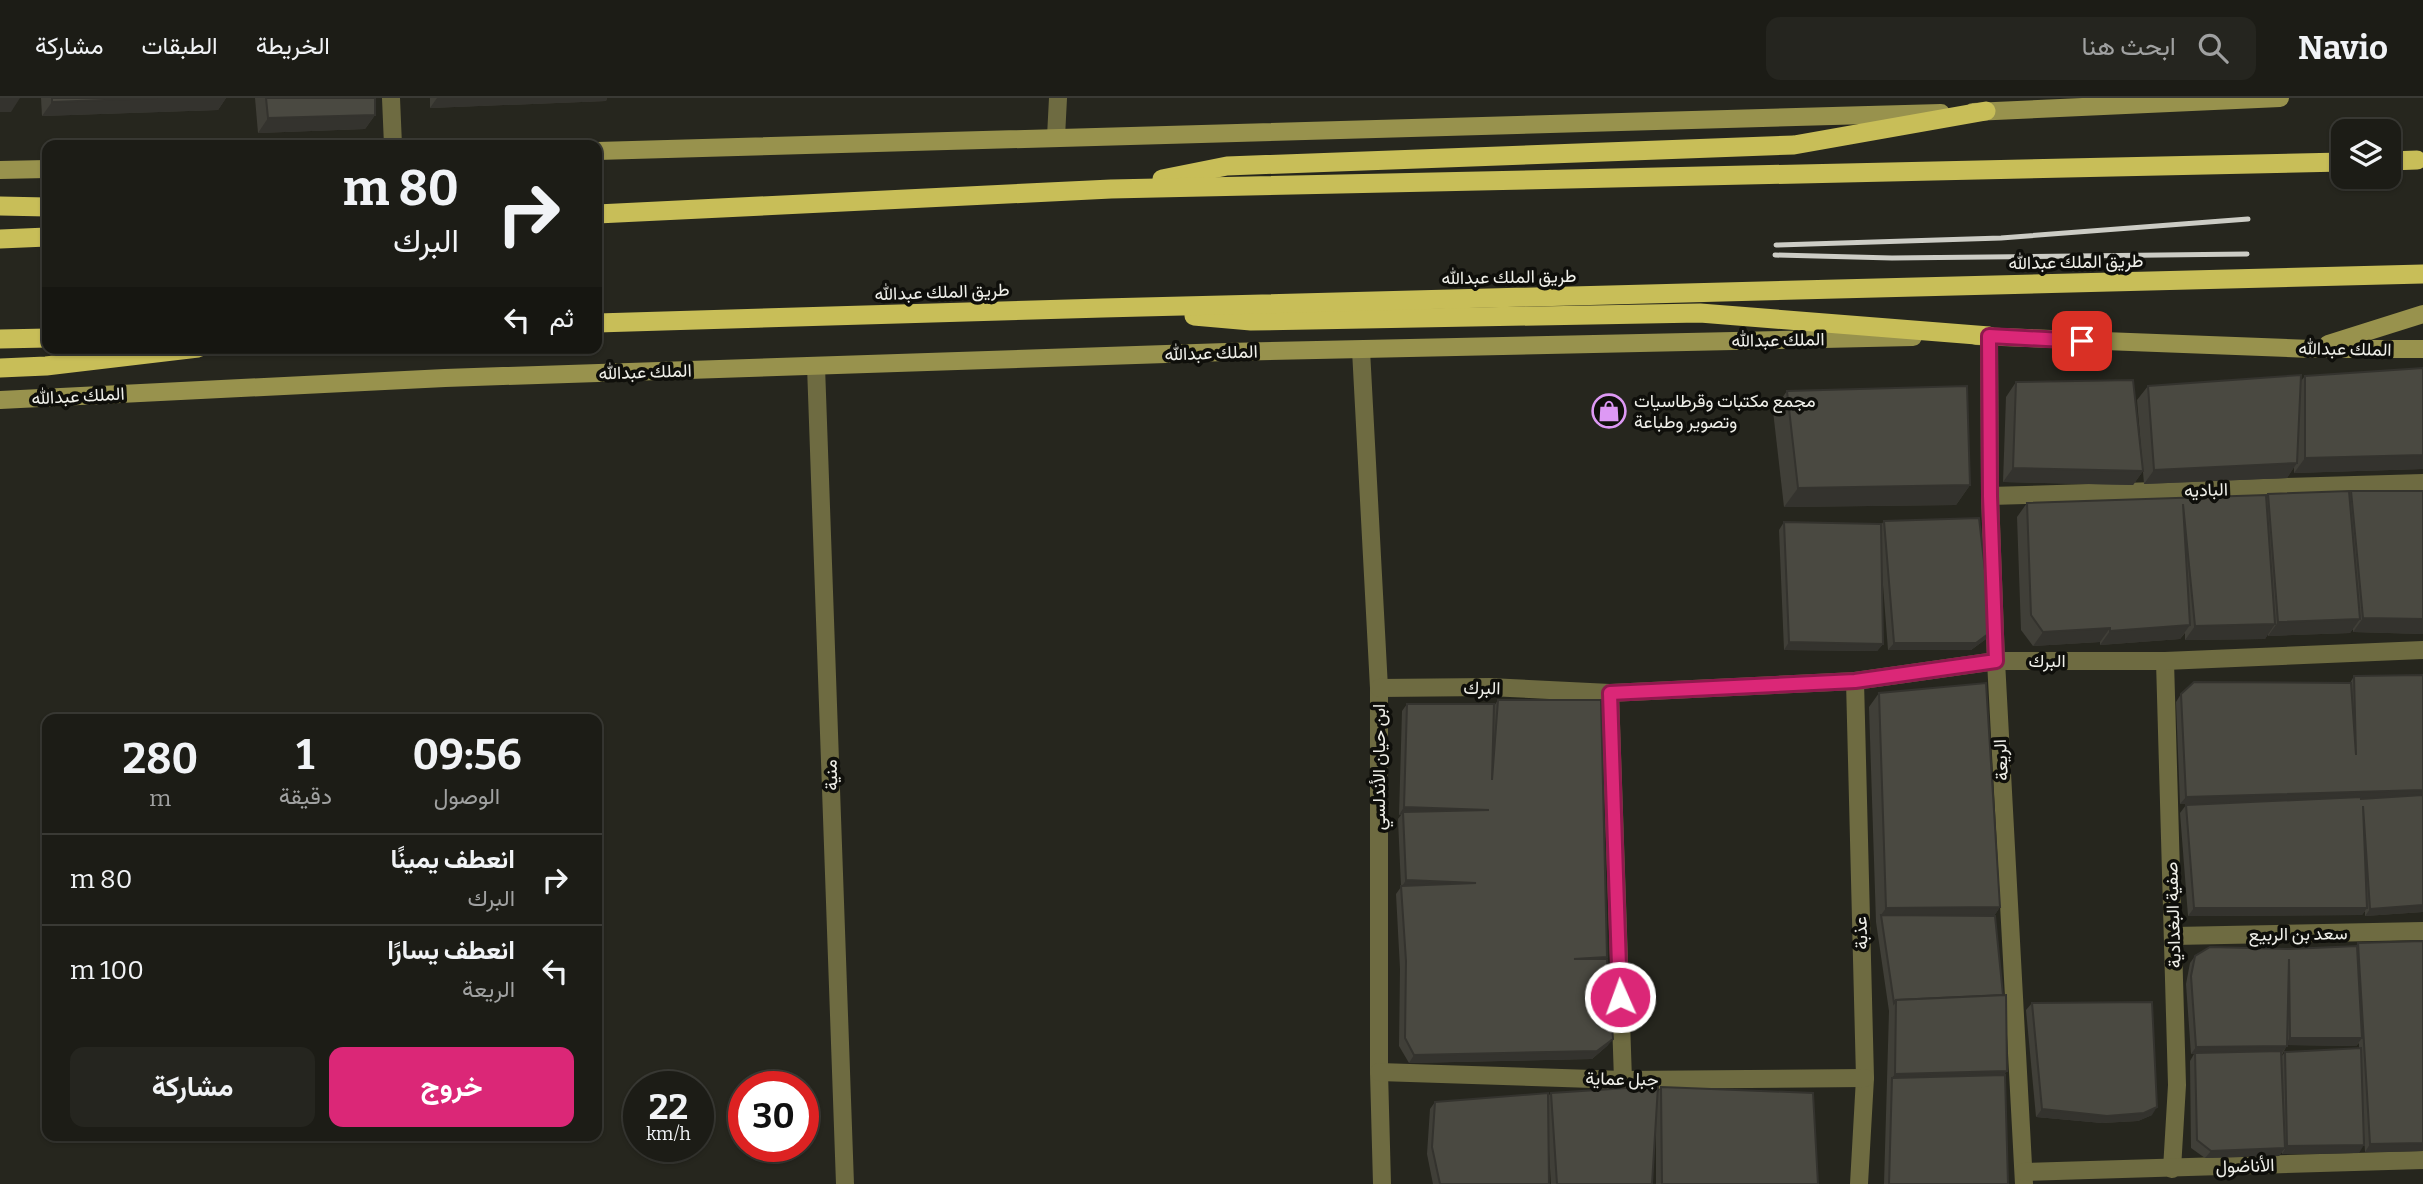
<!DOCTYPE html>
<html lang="ar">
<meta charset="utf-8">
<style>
:root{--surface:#1c1c16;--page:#25251f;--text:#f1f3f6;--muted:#a0a1a1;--line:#3a3a35;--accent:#db2777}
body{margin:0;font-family:Bitter,Vazirmatn,serif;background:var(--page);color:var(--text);direction:rtl;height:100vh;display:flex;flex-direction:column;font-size:26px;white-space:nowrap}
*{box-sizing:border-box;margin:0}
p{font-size:23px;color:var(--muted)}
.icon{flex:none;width:38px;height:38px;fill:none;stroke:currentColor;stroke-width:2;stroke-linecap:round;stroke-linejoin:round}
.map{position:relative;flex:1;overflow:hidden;direction:ltr}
.drawer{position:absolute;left:42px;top:616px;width:560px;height:427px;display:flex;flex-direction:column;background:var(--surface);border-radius:14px;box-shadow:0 2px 5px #0004,0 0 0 2px var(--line);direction:rtl}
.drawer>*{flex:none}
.guide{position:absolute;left:42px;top:42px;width:560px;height:214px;border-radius:14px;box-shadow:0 2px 5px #0004,0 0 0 2px var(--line);direction:rtl;background:#1c1c16;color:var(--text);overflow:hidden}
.tools{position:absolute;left:2331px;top:21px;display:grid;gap:14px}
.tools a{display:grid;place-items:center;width:70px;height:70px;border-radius:14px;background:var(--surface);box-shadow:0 2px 5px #0004,0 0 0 2px var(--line);font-size:35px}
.speed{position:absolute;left:623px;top:973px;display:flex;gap:14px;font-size:35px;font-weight:700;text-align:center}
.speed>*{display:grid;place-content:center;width:91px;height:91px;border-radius:50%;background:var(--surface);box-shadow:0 2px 5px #0004,0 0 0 2px var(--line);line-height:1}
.speed small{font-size:18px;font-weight:400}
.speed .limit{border:10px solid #d22;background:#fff;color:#111}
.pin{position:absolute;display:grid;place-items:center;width:60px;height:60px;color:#fff;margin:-30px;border-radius:14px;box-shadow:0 4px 10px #0006}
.me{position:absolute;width:77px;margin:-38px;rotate:358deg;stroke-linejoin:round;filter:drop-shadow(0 0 5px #0008)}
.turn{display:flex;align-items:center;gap:24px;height:147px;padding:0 28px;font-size:32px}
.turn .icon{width:91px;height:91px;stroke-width:2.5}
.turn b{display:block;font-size:49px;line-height:60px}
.then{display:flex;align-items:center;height:66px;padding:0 28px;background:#0003;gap:14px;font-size:26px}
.eta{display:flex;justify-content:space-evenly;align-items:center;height:119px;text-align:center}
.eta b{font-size:42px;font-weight:700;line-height:49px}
.action{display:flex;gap:14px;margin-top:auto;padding:14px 28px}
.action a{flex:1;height:80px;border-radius:14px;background:var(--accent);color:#fff;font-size:28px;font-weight:700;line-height:80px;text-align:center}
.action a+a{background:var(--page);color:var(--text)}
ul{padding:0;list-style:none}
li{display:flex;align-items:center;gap:21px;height:91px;padding:0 28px;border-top:2px solid var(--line)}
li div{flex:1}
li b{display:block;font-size:26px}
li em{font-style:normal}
header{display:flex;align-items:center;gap:42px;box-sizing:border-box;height:98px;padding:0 35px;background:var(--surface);border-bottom:2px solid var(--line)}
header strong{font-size:33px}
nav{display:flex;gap:38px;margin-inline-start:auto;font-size:24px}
.search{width:490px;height:63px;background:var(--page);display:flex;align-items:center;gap:18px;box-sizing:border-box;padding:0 24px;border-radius:14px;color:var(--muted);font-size:26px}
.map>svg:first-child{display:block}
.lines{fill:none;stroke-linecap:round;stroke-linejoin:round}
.minor{stroke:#6e6b41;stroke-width:18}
.secondary{stroke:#98924d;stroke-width:18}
.trunk{stroke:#c8be58;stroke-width:19}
.rail{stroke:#ccccc5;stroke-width:5}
.wall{fill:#403f38;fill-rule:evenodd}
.shaded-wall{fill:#34332e}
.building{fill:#4a4941;stroke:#34332e;stroke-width:2}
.route-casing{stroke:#8e194d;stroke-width:18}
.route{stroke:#db2777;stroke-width:12}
.labels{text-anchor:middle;stroke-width:7;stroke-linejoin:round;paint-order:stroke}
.street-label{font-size:18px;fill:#efefe9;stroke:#0f0f0b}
.poi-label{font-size:18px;fill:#efefe9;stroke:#0f0f0b;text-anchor:start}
</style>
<header>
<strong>Navio</strong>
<div class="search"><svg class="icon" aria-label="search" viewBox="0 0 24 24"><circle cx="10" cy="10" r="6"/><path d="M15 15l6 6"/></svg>ابحث هنا</div>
<nav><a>الخريطة</a><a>الطبقات</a><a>مشاركة</a></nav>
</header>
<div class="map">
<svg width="2423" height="1086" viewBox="0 0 2423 1086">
<rect width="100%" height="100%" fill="#26261e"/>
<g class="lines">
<g class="minor">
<path d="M391,0L393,47"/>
<path d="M1056,39L1058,0"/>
<path d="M1989,238L1990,398L1996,563L2024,1086"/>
<path d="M1361,252L1379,590V974L1382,1086"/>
<path d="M816,268L845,1086"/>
<path d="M1990,398L2423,385"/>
<path d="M2165,563L2177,987L2172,1071"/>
<path d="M1855,583L1865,980L1859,1086"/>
<path d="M1379,590L1489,589L1610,595L1855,583L1996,563H2165L2423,552"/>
<path d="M1610,595L1623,982"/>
<path d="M2174,838L2423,833"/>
<path d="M1379,974L1623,982L1865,980"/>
<path d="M2024,1074L2423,1062"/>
</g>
<g class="secondary">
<path d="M1973,14L2280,0"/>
<path d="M597,53L1941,15"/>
<path d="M0,72L47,71"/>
<path d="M1976,238L2311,251H2423"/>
<path d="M2328,246L2423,216"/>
<path d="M0,302L445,280L1226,254L1913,239"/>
</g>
<g class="trunk">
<path d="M2389,63L2417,62"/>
<path d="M1162,81L1227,68L1794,47L1986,13"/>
<path d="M0,108L47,109"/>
<path d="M597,116L1111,91L2343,64"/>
<path d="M0,141L47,139"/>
<path d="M1194,218L1251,223L1700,215L1989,238"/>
<path d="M597,225L1103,210L2423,176"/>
<path d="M0,241L47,240"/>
<path d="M0,270L46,268L198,250"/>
</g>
<g class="rail">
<path d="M1776,147L2001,140L2248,121"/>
<path d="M1775,157L1892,160L2247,156"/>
</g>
</g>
<g class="wall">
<path d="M41,0H226L218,12L42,18Z"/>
<path d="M255,0H375V17L365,31L258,35Z"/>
<path d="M430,0H607L606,3L430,10Z"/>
<path d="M2423,270V371L2294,375V369L2287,380L2144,386L2137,302L2148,288L2300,284L2305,278Z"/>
<path d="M2016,284L2143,373L2133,387L2003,384L2006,299Z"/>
<path d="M1787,293L1970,387L1956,407L1784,409L1773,313Z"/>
<path d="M2351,393H2423V536L2353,534V531L2350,535L2268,538V536L2265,541L2185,542V535L2180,541L2100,547V544L2033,548L2021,532L2017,419L2027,405L2266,399L2268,396H2350Z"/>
<path d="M1884,423L1992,533L1986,541L1971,552H1888L1881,462L1883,546L1877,553L1784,552L1779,432L1784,424L1881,427Z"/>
<path d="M2423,577V814L2365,818V813L2362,817L2188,818L2180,715L2186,707L2229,705L2180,706L2176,604L2181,596L2350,585L2354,578Z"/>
<path d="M1879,595L2000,809L1994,818L2005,977L2008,1086H1884L1889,913L1876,824L1869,609Z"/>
<path d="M1498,602L1607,859L1606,861L1613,941L1607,948L1592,961L1409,965L1399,948L1400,871L1396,796L1401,789L1398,721L1401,717H1399L1402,613L1407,606L1494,608Z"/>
<path d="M2358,845L2423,1053L2365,1054L2364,1036L2359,1055L2282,1056V1054L2279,1058L2205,1060L2191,1050L2190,963L2194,956H2191L2186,886L2190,865L2195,858L2290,851L2356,848ZM2359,945V950L2285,954L2281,959L2287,947L2356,948Z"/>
<path d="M2032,905L2152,1017L2138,1023L2102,1025L2036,1019L2026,912Z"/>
<path d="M1661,989L1818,1086H1656V1015L1652,1086H1551L1549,1054V1086H1433L1427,1056L1430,1011L1435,1004L1548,998L1551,995H1657Z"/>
</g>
<g class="shaded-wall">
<path d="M0,0H20L11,14H0Z"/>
<path d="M157,0H226L218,12L42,18L52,4Z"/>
<path d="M437,0H607L606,3L430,10Z"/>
<path d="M375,17L365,31L258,35L268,20Z"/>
<path d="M2423,357V371L2294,375L2305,360Z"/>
<path d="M2297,365L2287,380L2144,386L2154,372Z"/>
<path d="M2013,370L2143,373L2133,387L2003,384Z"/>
<path d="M1970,387L1956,407L1784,409L1798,390Z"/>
<path d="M2363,520L2423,521V536L2353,534Z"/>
<path d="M2360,521L2350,535L2268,538L2278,524Z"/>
<path d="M2275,526L2265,541L2185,542L2195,528Z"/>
<path d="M2190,527L2180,541L2100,547L2110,533Z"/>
<path d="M2110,530L2100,544L2033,548L2043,534Z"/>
<path d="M1992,533L1986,541L1971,552H1888L1894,545Z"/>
<path d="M1789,544L1883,546L1877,553L1784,552Z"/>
<path d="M2423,692V700L2180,706L2186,699Z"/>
<path d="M1404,709L1489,712L1403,714L1401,717H1399Z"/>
<path d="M1406,782L1476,785L1471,793L1401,790Z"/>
<path d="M2423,807V814L2365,818L2370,811Z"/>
<path d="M2000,809L1990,824L1881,817L1886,810Z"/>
<path d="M2194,810H2367L2362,817L2188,818Z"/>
<path d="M2290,940H2362L2356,948L2285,947Z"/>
<path d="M1613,941L1607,948L1592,961L1409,965L1414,957Z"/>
<path d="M2287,948L2281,956H2191L2196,949Z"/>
<path d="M2007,973L2000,984L1892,980L1895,976Z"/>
<path d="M2157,1009L2152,1017L2138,1023L2102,1025L2036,1019L2042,1011Z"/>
<path d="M2423,1045V1053L2365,1054L2370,1046Z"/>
<path d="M2364,1047L2359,1055L2282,1056L2287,1048Z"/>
<path d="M2285,1050L2279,1058L2205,1060L2211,1053Z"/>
</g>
<g class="building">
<path d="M52,0H157L52,4Z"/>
<path d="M266,0H375V17L268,20Z"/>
<path d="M2423,270V357L2305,360V278Z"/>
<path d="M2301,277L2297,365L2154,372L2148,288Z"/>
<path d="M2133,282L2143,373L2013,370L2016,284Z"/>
<path d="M1967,288L1970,387L1798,390L1787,293Z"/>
<path d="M2349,393L2360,521L2278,524L2268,396Z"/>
<path d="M2351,393H2423V521L2363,520Z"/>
<path d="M2266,397L2275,526L2195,528L2183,406L2190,527L2110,533V530L2043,534L2031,517L2027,405Z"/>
<path d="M1979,420L1992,533L1976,545H1894L1884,423Z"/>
<path d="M1784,424L1881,426L1883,546L1789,544Z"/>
<path d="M2423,577V692L2186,699L2181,596L2194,584L2351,585L2356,657L2354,578Z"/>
<path d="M1986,585L2000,809L1886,810L1879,595Z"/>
<path d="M1498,602H1601L1607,859L1574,861H1607L1613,941L1597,953L1414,957L1405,940L1406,863L1401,788L1476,785L1406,782L1403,714L1489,712L1404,709L1407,606H1494L1492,682Z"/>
<path d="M2423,697V807L2370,811L2363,708L2367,810H2194L2186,707L2361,699V701Z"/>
<path d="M1881,817L1995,818L2003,897L1896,902L1894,905Z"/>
<path d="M2423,843V1045L2370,1046L2358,845Z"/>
<path d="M2357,848L2362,940H2290L2289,861L2287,948L2196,949L2191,878L2195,858L2210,849L2290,851Z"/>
<path d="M2006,897L2007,973L1895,976L1896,902Z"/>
<path d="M2152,904L2157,1009L2144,1015L2107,1018L2042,1011L2032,905Z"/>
<path d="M2361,950L2364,1047L2287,1048L2285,954Z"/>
<path d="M2281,953L2285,1050L2211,1053L2197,1042L2195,955Z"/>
<path d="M2005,977L2008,1086H1889L1892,980Z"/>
<path d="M1658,988L1652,1086H1557L1551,995Z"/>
<path d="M1661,989L1813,995L1818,1086H1662Z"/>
<path d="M1548,995L1549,1086H1440L1432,1049L1435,1004Z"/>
</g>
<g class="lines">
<defs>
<path id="route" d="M1620,899L1610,595L1855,583L1996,563L1990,398L1989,238L2082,243"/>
</defs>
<use href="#route" class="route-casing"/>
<use href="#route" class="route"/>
</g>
<defs>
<symbol id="shop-ring" viewBox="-11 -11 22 22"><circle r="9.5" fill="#0f0f0b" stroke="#dd99f4" stroke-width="1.5"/><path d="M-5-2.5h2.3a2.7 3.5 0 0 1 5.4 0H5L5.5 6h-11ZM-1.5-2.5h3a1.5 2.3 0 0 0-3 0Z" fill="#dd99f4"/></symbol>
</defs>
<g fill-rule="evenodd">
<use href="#shop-ring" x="1590" y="294" width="38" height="38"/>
</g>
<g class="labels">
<g class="street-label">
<text transform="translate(2076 164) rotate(-1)" y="6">طريق الملك عبدالله</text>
<text transform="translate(1509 179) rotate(-1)" y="6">طريق الملك عبدالله</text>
<text transform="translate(942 194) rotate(-2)" y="6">طريق الملك عبدالله</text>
<text transform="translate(1778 242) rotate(-1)" y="6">الملك عبدالله</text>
<text transform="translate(2345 251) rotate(1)" y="6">الملك عبدالله</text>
<text transform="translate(1211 255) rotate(-2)" y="6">الملك عبدالله</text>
<text transform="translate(645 274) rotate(-2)" y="6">الملك عبدالله</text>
<text transform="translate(78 298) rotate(-3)" y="6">الملك عبدالله</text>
<text transform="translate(2206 392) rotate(-2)" y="6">الباديه</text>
<text x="2047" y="569">البرك</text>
<text transform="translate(1482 590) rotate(1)" y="6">البرك</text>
<text transform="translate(2001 662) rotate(-93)" y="6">الريعة</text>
<text transform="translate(1379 669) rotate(-90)" y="6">ابن حيان الأندلسي</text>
<text transform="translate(831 677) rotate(-92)" y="6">منية</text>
<text transform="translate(2173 817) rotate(-92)" y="6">صفية البغدادية</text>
<text transform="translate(1861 835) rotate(-92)" y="6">عذبة</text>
<text transform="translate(2298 836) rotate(-1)" y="6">سعد بن الربيع</text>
<text transform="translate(1622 981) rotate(1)" y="6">جبل عماية</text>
<text transform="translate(2245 1068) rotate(-2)" y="6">الأناضول</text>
</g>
<g class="poi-label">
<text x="1634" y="309">مجمع مكتبات وقرطاسيات<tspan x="1634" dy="21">وتصوير وطباعة</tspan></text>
</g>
</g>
</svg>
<div class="tools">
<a><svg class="icon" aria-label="layers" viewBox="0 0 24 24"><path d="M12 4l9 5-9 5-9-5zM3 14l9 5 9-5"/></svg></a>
</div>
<div class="speed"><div>22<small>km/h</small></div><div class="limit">30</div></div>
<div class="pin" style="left:2082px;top:243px;background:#d93025"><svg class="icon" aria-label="arrive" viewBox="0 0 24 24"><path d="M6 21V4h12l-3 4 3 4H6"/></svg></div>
<svg class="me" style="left:1620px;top:899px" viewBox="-20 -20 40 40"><circle r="17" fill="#db2777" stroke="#fff" stroke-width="3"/><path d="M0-11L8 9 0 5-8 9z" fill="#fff"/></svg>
<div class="guide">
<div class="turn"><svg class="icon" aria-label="right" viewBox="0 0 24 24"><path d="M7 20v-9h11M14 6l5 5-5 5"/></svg><div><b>80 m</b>البرك</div></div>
<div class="then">ثم<svg class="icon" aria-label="left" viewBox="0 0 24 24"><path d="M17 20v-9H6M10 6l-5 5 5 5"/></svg></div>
</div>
<section class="drawer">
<div class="eta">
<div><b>09:56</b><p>الوصول</p></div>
<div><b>1</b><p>دقيقة</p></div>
<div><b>280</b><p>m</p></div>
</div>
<ul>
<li><svg class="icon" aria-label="right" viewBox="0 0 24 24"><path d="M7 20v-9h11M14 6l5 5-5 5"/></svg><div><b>انعطف يمينًا</b><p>البرك</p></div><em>80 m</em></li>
<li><svg class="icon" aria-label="left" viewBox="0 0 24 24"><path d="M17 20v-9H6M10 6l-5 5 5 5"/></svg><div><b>انعطف يسارًا</b><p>الريعة</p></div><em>100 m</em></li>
</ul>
<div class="action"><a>خروج</a><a>مشاركة</a></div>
</section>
</div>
